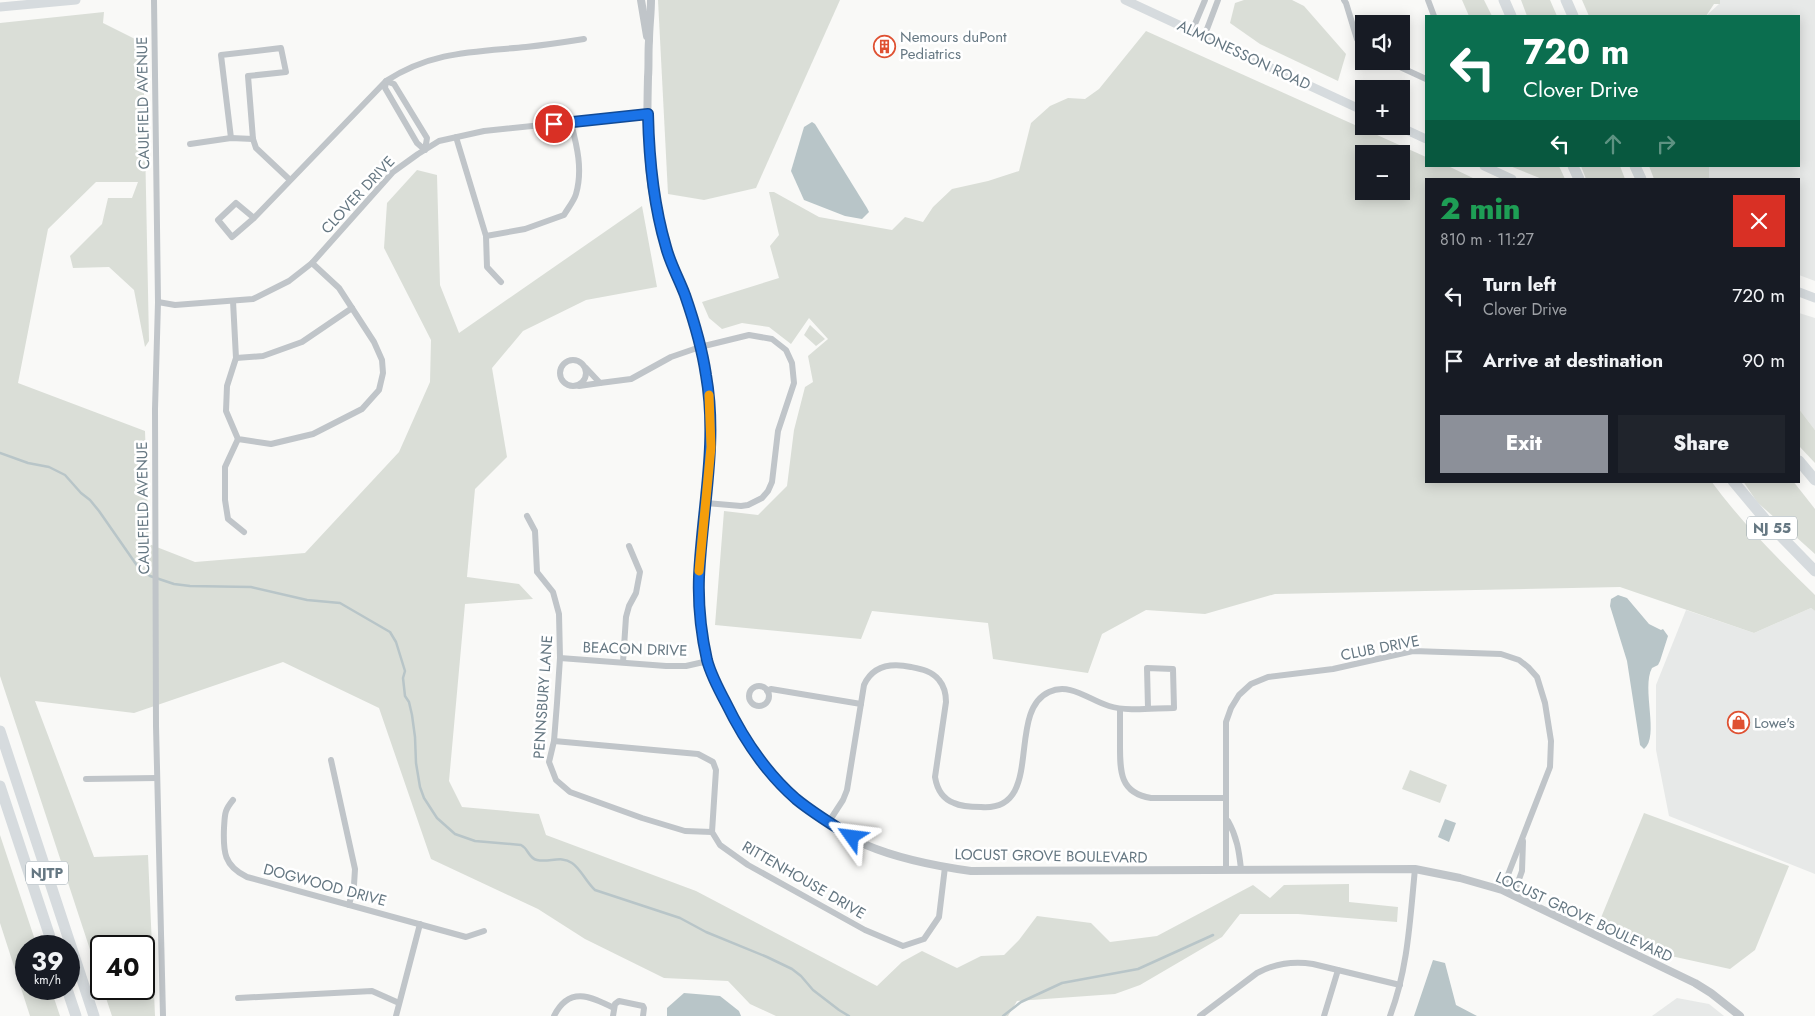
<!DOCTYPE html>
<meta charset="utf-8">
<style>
:root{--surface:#171b24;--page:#20242c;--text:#f1f3f6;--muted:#9ea1a6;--accent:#8c9099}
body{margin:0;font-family:Jost,sans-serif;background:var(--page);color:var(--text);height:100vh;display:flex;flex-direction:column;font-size:19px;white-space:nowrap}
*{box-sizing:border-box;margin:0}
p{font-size:16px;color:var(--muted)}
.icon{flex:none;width:28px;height:28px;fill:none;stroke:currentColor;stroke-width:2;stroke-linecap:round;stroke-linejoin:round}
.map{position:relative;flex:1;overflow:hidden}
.panel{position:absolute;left:1425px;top:178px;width:375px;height:305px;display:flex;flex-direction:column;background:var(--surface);border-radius:0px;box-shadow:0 2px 12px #0003}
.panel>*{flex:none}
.guide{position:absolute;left:1425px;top:15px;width:375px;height:152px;border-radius:0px;box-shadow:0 2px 12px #0003;background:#0b6e4f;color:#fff;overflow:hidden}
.fabs{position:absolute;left:1355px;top:15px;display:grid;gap:10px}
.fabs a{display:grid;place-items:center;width:55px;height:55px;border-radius:0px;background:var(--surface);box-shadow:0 2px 12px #0003;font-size:25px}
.speed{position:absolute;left:15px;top:935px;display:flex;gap:10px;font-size:25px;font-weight:700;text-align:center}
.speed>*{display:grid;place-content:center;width:65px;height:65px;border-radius:50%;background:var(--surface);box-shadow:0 2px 12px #0003;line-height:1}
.speed small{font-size:12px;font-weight:400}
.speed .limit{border:2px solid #111;border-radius:8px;background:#fff;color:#111}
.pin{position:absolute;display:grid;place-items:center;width:42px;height:42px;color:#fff;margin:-21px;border:2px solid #fff;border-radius:50%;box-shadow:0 1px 5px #0007}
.me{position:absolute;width:55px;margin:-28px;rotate:301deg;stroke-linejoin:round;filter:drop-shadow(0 0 4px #0008)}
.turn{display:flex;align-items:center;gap:18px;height:105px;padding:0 15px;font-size:22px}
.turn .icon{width:65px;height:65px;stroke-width:2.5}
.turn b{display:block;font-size:35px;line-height:42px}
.lanes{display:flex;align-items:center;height:48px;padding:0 15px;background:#0003;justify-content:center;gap:25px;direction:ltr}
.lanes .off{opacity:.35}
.round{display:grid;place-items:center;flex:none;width:52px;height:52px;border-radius:0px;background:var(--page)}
.head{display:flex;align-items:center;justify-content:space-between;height:85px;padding:0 15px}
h1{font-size:30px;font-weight:800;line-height:38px;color:#1e9e55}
.cta{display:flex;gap:10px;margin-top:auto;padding:10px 15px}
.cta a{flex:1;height:58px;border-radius:0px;background:var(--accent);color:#fff;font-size:20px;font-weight:800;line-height:58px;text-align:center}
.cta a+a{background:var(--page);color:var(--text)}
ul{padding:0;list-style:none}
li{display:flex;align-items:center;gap:15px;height:65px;padding:0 15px}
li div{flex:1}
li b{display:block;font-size:19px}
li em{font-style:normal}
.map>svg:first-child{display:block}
.built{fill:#e7e9e8}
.green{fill:#daded7;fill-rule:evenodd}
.water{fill:#b8c5c8}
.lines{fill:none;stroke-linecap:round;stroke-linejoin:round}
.stream{stroke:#b8c5c8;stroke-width:2.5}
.minor{stroke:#c0c5c9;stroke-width:6}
.tertiary{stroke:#c0c5c9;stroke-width:8}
.secondary{stroke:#d6dbde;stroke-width:9}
.motorway{stroke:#d6dbde;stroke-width:11}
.route-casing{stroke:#114b97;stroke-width:12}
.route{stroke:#1a73e8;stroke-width:9}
.slow{stroke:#f59e0b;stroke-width:9}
.labels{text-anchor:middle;stroke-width:5;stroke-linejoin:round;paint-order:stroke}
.shield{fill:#fff;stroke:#93a0a8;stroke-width:1}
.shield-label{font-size:14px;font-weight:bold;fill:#657782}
.poi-label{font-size:15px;fill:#657782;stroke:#fff;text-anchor:start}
.street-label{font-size:15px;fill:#657782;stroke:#fff}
</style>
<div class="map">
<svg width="1815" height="1016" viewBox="0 0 1815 1016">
<rect width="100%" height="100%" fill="#f9f9f7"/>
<g class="built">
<path d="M1720,0H1815V281L1799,275V179H1709V166H1799V16H1706L1719,4Z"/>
<path d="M1799,313L1815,318V430L1799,409Z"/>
<path d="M1811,608L1815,611V874L1669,816L1656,750V685L1686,610L1754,633Z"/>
<path d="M1677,998L1709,1004L1724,1016H1652Z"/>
</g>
<g class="green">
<path d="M658,0H840L756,188L704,200L668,194Z"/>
<path d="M1244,0H1292L1304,6L1346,54L1338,81L1260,44L1230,23L1235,3Z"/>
<path d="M1462,0H1484L1492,16H1469Z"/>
<path d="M1521,0H1550L1557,16H1527Z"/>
<path d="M1582,0H1720V4H1714L1706,16H1589Z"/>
<path d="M104,12L103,23L143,43L149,341L145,347L134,290L109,267L73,268L70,256L102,224L108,198H132L138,182H96L48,229L18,383L145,431L149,544L195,562L305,553L399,452L430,382L431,340L384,248L387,203L417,170L437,175L440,285L459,333L642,206L657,287L586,300L523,331L492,368L507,457L475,489L467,577L519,584L533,599L465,604L449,781L462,807L539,814L546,835L696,891L877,986L902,962L922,951L957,968L981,956L1004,955L1019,940L1037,916L1091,923L1110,942L1157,936L1253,885L1270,898L1284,885L1349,884V902L1398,907L1397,922L1298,914H1240L1222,937L1140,985L1115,994L1017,1001L1008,1016H776L750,1004L728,981L664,978L585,939L538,909L431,859L379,708L283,662L134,713L35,701L94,857L148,855L155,1016H112L103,989H144V946H101V983L0,676V23Z"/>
<path d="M1146,31L1426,157V166H1448L1475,179H1426V481H1711C1742,523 1778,559 1815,595V611L1811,608L1754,633L1620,587L1275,594L1205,614L1146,610L1102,634L1088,673L993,659L988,623L872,611L861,639L715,625L724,511L758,515L787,486L794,430L805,387L813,382L808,356L828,339L809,318L791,344L769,327L742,323L722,329L709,318L702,302L779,278L770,246L779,235L769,192H774L819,217L892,230L905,217L923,222L933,207L952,189L988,181L1019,171L1031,123L1050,106L1068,98L1085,99L1099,89ZM1364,154H1401V191H1364Z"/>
<path d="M1510,166H1559L1565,179H1542Z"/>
<path d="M1581,166H1620L1625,179H1586Z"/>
<path d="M1649,166H1709V179H1654Z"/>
<path d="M810,325L825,339L816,346L804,335Z"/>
<path d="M1799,409L1815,430V463L1799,446Z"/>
<path d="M1743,481H1793L1815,509V554L1757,502Z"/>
<path d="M1410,770L1447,785L1440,803L1402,789Z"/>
<path d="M1644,813L1789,866L1755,950L1730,969L1671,956L1598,925Z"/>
<path d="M0,835L37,946H26V989H51L60,1016H30L0,923Z"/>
</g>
<g class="water">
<path d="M812,122L815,124L867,208L869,212L862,219L845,216L804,200L791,171L804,127Z"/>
<path d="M1618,595L1627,598L1649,624L1661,630L1663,629L1668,636L1660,661L1658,665L1652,668C1641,688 1660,737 1644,749L1640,745L1627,661L1610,606L1611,599Z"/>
<path d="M1445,819L1456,823L1449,842L1438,837Z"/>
<path d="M1433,960L1445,963L1456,1005L1477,1016H1414Z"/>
<path d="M684,993L720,996L739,1011L741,1016H667V1008Z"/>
</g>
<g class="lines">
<g class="stream">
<path d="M0,453L28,463L49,467L65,475L81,493L90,500L99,511L138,567L150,576L174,584L190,586L251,587L307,600L340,603L390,632L396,642L405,671L403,678L405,696L409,702L412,715L415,737L416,763L420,787L424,798L437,818L455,834L475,841L521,845C529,849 528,858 537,860C549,863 561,855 572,863C581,869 586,882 595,890L680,918L706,932L767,957L792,969L801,976L813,990L839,1010L849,1016"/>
<path d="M1003,1016L1021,1002L1062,983L1138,969L1213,935"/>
</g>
<g class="minor">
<path d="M154,0L158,302L155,409L156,726L163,1016"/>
<path d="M1344,0L1346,3L1357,39L1364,47"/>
<path d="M1428,0L1434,16"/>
<path d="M1192,31L1205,0"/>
<path d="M1204,37L1218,0"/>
<path d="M1387,61L1426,79"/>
<path d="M386,81L394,84L427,138L425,150L417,143L385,88Z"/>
<path d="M456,137L486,236L487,267L501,282"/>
<path d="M231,138L221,55L281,48L286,72L248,76L253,139L256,148L290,180"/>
<path d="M190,144L231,138L253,139"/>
<path d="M254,218L236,203L218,220L232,237L254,218L386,81C432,51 474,52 526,47C545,45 565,42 584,39"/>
<path d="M486,236L525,229L564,215C568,208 574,201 576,194C583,170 577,146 571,123"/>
<path d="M233,301L236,358L227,386L226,411L238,439L271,444L313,434L362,409L379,390L383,373L382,360L374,342L339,288L312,263"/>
<path d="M158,302L175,305L253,299L289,281L312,263L393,172L418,154L439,141L484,131L648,114"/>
<path d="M236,358L263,356L302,342L352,308"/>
<circle cx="573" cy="373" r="13"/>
<path d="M600,383L631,379L671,357L700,347L749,335L772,339L786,350L792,363L794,383L778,431L772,482L768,491L762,498L748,505L741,506L706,503"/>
<path d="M579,386L600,383L586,368"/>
<path d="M238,439L225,467V500L228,519L244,532"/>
<path d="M527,516L535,531L537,572L553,592L559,614L560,658L557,703L554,741L549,762L556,780L570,792L642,818L685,831L712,832"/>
<path d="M560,658L666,666H686L708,661"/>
<path d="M623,662L626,617L629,606L636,593L640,572L629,546"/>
<circle cx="759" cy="696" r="10"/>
<path d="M767,691L771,689L861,704"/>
<path d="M1120,709C1120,721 1120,732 1120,744C1120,770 1119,793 1151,798H1226"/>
<path d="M554,741L698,754L713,762L716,770L712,832L720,845L748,865L865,930L903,946L924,939L939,917L945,867"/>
<path d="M331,760L355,869L354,885L349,905"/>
<path d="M86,779L157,778"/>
<path d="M233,800C224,811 225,814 224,828C223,852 224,866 247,877L466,937L484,931"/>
<path d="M1228,821C1237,837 1239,851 1241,869"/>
<path d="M828,823L843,800L847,790L864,685C873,665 892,663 911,667C921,669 932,671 939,680C944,686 946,694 946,702L935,777C937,789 943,799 954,803C962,807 972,807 981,807C1046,812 1005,712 1049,692C1070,682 1089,700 1109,706C1127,712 1155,708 1174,708L1173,669L1147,668L1148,708"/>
<path d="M1226,869V722L1231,708L1239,695L1251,684L1268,677L1333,669L1413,651L1501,654L1519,660L1528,667L1537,677L1545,703L1551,741L1550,767L1502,890"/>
<path d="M1513,896L1522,871L1523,841"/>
<path d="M238,998L372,991L399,1003"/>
<path d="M396,1016L420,924"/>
<path d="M554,1016C569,986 590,996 614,1008"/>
<path d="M613,1016L615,1004L619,1001L643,1006L644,1008L643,1016"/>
<path d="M1200,1016L1257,973C1274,964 1294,961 1313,964L1400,985"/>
<path d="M1324,1016L1338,970"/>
<path d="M1390,1016C1408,969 1410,919 1415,869"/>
</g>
<g class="tertiary">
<path d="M641,0L647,36"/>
<path d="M651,0C651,14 649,27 649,41C648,53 649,65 648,77C647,119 646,160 654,201C658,218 661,235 667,251C672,266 679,280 684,294C695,325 704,357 708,389C717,461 697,530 699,601C702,694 760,782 839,829C848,834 856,841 866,845C899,859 935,866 971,871L1415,869L1460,878L1502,890L1695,983L1711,993L1740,1016"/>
</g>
<g class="secondary">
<path d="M1125,0L1364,111"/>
<path d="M0,7L76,0"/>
<path d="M1398,126L1426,139"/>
<path d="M1484,166L1512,179"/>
<path d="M1799,292L1815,298"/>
</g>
<g class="motorway">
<path d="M1504,0L1511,16"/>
<path d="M1566,0L1573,16"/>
<path d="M1573,166L1579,179"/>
<path d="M1635,166L1641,179"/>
<path d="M1799,461L1815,480"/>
<path d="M1733,481L1769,524L1815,571"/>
<path d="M0,731L94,1016"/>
<path d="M0,786L53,946"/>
<path d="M67,989L76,1016"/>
</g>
</g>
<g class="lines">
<defs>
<path id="route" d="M554,124L648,114C649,160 653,203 666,247C670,263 679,279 685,295C694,321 702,348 706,375C718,443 702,509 699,577C698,604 701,633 707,660C711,675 719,690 726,703C744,740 765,772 796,799C813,813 833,825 852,837"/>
</defs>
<use href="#route" class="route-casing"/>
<use href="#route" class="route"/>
<path class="slow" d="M699,571L711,447L709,395"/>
</g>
<defs>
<symbol id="building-ring" viewBox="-11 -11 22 22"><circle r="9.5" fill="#fff" stroke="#df5132" stroke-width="1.5"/><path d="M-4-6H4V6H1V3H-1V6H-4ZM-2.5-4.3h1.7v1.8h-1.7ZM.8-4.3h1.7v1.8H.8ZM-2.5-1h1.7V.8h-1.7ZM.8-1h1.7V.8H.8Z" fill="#df5132"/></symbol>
<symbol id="shop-ring" viewBox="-11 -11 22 22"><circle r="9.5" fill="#fff" stroke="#df5132" stroke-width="1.5"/><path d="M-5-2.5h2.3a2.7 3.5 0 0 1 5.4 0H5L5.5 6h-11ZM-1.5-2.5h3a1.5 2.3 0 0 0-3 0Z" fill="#df5132"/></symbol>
</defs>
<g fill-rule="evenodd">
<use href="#building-ring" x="872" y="34" width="25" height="25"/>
<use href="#shop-ring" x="1726" y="710" width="25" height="25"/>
</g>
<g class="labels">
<g class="shield">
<rect x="1747" y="516.5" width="50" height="23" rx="4"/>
<rect x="26" y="861.5" width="42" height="23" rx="4"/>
</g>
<g class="shield-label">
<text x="1772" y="533">NJ 55</text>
<text x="47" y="878">NJTP</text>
</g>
<g class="poi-label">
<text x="900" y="42">Nemours duPont<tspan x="900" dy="17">Pediatrics</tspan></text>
<text x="1754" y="728">Lowe's</text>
</g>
<g class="street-label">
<text transform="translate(1244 55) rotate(25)" y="5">ALMONESSON ROAD</text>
<text transform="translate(143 103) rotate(-91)" y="5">CAULFIELD AVENUE</text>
<text transform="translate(358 195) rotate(-47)" y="5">CLOVER DRIVE</text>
<text transform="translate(143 508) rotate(-91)" y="5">CAULFIELD AVENUE</text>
<text transform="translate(1380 648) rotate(-11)" y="5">CLUB DRIVE</text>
<text transform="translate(635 649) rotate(2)" y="5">BEACON DRIVE</text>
<text transform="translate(543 697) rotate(-86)" y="5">PENNSBURY LANE</text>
<text transform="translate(1051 856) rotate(1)" y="5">LOCUST GROVE BOULEVARD</text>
<text transform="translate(804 880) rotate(30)" y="5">RITTENHOUSE DRIVE</text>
<text transform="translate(325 885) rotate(15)" y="5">DOGWOOD DRIVE</text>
<text transform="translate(1584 917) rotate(25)" y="5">LOCUST GROVE BOULEVARD</text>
</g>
</g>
</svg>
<div class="fabs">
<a><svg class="icon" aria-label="sound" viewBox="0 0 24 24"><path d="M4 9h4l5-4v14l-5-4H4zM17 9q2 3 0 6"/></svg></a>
<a>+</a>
<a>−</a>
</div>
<div class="speed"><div>39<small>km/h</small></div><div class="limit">40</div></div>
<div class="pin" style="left:554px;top:124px;background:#d93025"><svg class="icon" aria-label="arrive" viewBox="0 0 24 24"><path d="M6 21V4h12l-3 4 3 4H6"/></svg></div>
<svg class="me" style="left:852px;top:837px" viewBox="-20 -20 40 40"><path d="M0-17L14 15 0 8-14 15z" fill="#1a73e8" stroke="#fff" stroke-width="4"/></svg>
<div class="guide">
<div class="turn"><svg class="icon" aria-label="left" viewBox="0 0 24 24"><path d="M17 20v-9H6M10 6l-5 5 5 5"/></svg><div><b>720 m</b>Clover Drive</div></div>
<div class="lanes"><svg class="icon" aria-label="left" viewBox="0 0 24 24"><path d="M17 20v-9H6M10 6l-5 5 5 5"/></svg><svg class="icon off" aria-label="ahead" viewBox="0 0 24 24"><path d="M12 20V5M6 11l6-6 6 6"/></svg><svg class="icon off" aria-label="right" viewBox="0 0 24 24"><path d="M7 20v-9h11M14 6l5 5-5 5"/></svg></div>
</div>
<section class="panel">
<div class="head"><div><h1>2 min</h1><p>810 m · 11:27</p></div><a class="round" style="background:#d93025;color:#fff"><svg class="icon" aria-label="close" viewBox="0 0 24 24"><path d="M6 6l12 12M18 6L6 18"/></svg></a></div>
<ul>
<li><svg class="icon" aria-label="left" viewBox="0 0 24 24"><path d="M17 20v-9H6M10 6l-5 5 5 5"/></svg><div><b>Turn left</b><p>Clover Drive</p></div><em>720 m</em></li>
<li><svg class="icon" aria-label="arrive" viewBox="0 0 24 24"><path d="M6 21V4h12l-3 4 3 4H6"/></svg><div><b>Arrive at destination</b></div><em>90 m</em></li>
</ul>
<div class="cta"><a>Exit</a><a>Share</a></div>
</section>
</div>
